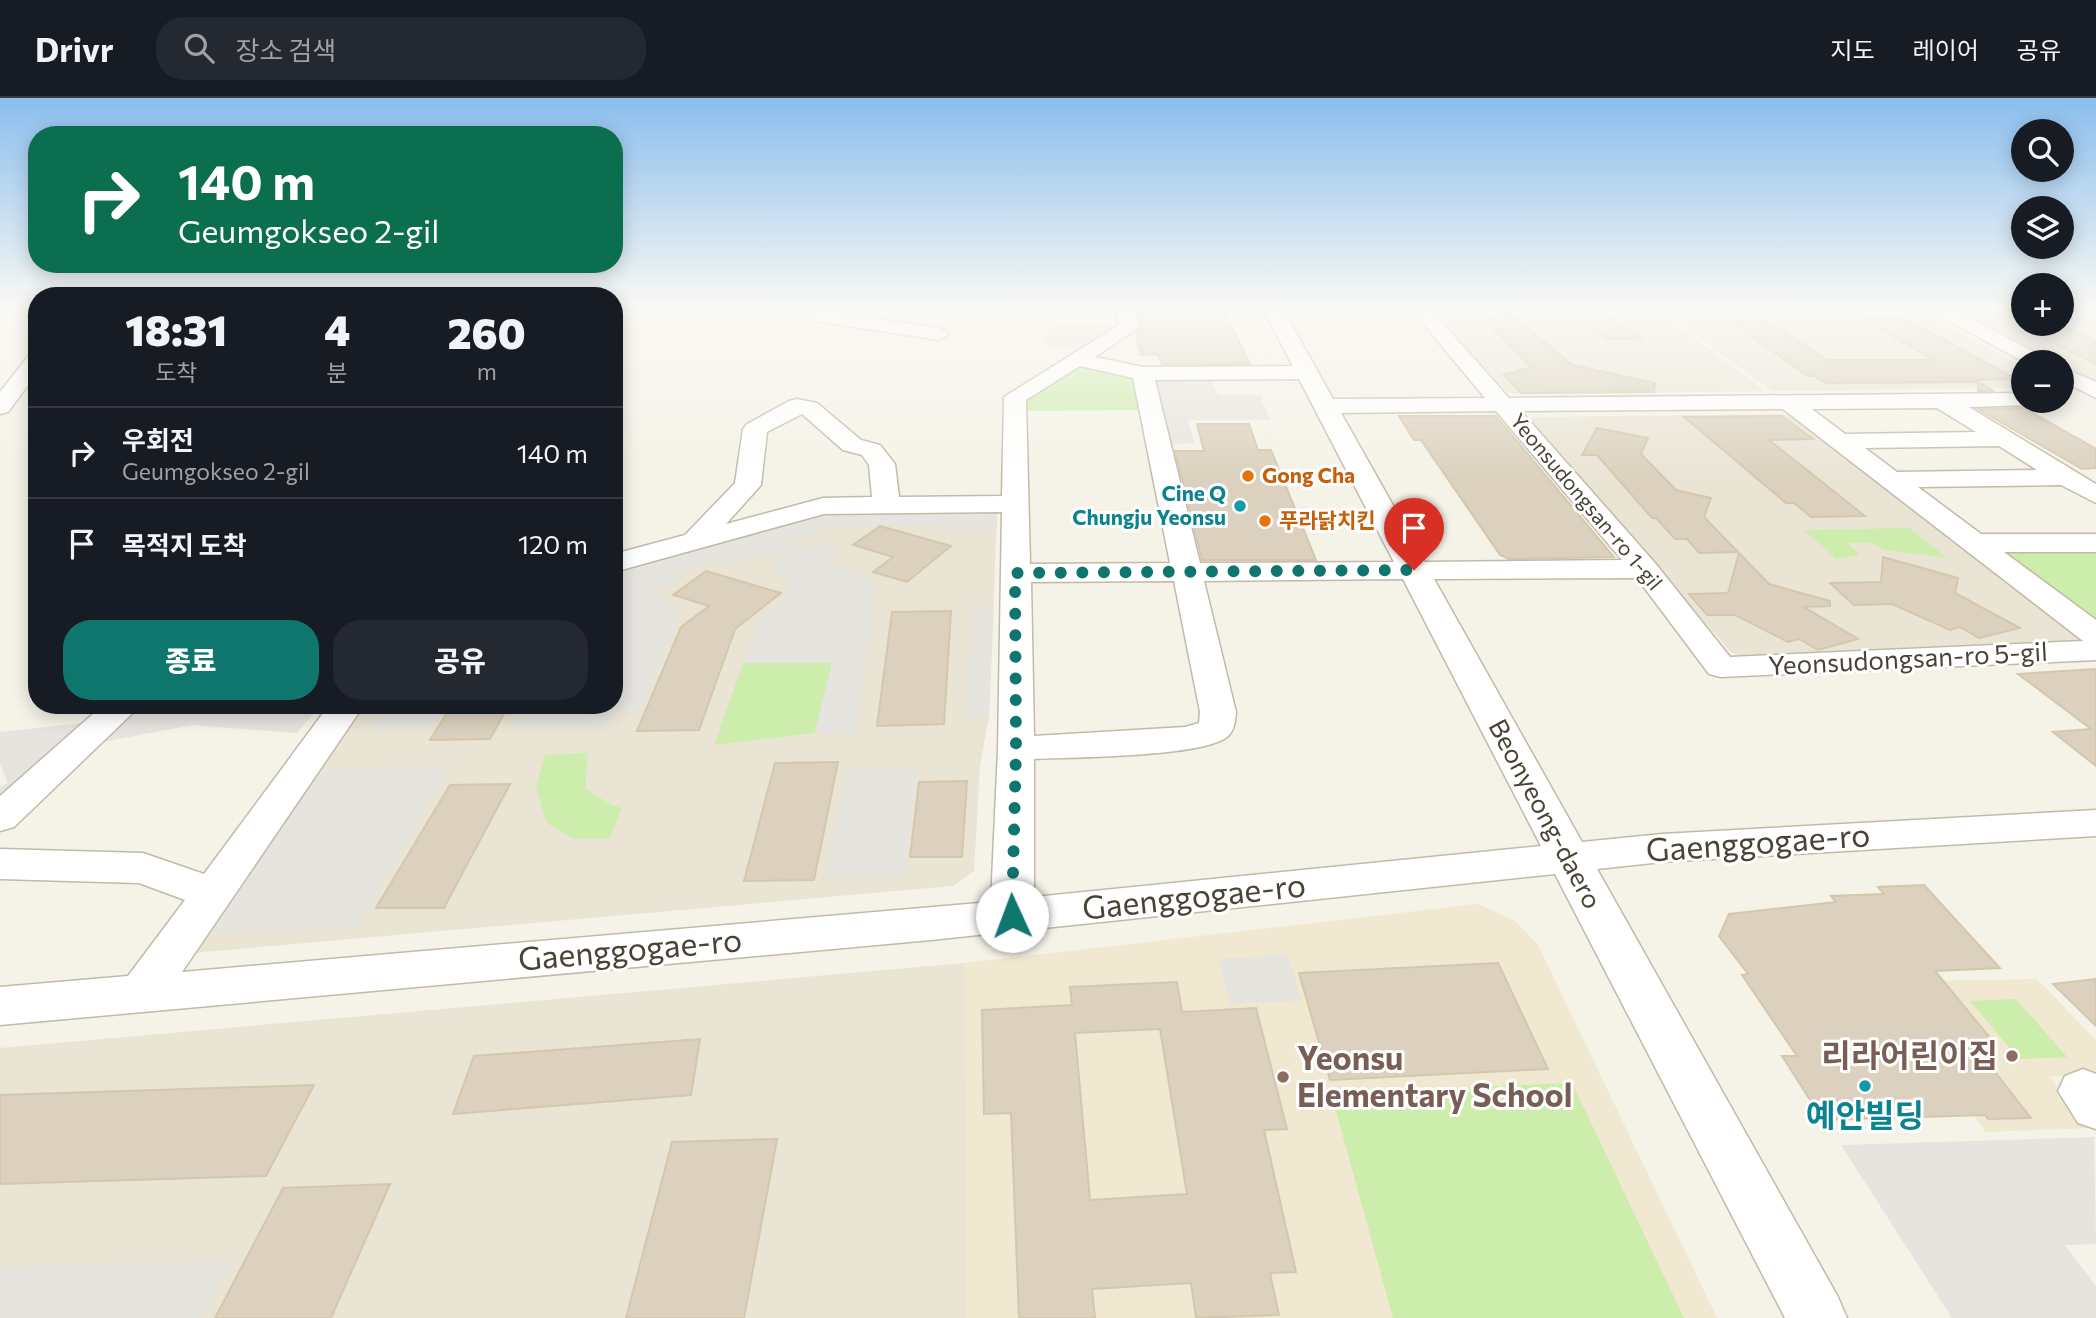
<!DOCTYPE html>
<html lang="ko">
<meta charset="utf-8">
<style>
:root{--surface:#171b24;--page:#242831;--text:#f1f3f6;--muted:#9ea1a6;--line:#363941;--accent:#0f766e}
body{margin:0;font-family:Commissioner,"Noto Sans KR",sans-serif;background:var(--page);color:var(--text);height:100vh;display:flex;flex-direction:column;font-size:26px;white-space:nowrap}
*{box-sizing:border-box;margin:0}
p{font-size:23px;color:var(--muted)}
.icon{flex:none;width:38px;height:38px;fill:none;stroke:currentColor;stroke-width:2;stroke-linecap:round;stroke-linejoin:round}
.map{position:relative;flex:1;overflow:hidden}
.sheet{position:absolute;left:28px;top:189px;width:595px;height:427px;display:flex;flex-direction:column;background:var(--surface);border-radius:28px;box-shadow:0 4px 18px #0003}
.sheet>*{flex:none}
.guide{position:absolute;left:28px;top:28px;width:595px;height:147px;border-radius:28px;box-shadow:0 4px 18px #0003;background:#0b6e4f;color:#fff;overflow:hidden}
.tools{position:absolute;left:2011px;top:21px;display:grid;gap:14px}
.tools a{display:grid;place-items:center;width:63px;height:63px;border-radius:50%;background:var(--surface);box-shadow:0 4px 18px #0003;font-size:35px}
.pin{position:absolute;display:grid;place-items:center;width:60px;height:60px;color:#fff;margin:-72px -30px;border-radius:50% 50% 50% 0;rotate:-45deg;box-shadow:0 0 7px #0007}
.pin .icon{rotate:45deg}
.me{position:absolute;width:77px;margin:-38px;rotate:358deg;stroke-linejoin:round;filter:drop-shadow(0 0 5px #0008)}
.turn{display:flex;align-items:center;gap:24px;height:147px;padding:0 35px;font-size:32px}
.turn .icon{width:91px;height:91px;stroke-width:2.5}
.turn b{display:block;font-size:49px;line-height:60px}
.eta{display:flex;justify-content:space-evenly;align-items:center;height:119px;text-align:center}
.eta b{font-size:42px;font-weight:800;line-height:49px}
.primary-button{display:flex;gap:14px;margin-top:auto;padding:14px 35px}
.primary-button a{flex:1;height:80px;border-radius:28px;background:var(--accent);color:#fff;font-size:28px;font-weight:800;line-height:80px;text-align:center}
.primary-button a+a{background:var(--page);color:var(--text)}
ul{padding:0;list-style:none}
li{display:flex;align-items:center;gap:21px;height:91px;padding:0 35px;border-top:2px solid var(--line)}
li div{flex:1}
li b{display:block;font-size:26px}
li em{font-style:normal}
header{display:flex;align-items:center;gap:42px;box-sizing:border-box;height:98px;padding:0 35px;background:var(--surface);border-bottom:2px solid var(--line)}
header strong{font-size:33px}
nav{display:flex;gap:38px;margin-inline-start:auto;font-size:24px}
.search{width:490px;height:63px;background:var(--page);display:flex;align-items:center;gap:18px;box-sizing:border-box;padding:0 24px;border-radius:28px;color:var(--muted);font-size:26px}
.map>svg:first-child{display:block}
.residential{fill:#eae4d5}
.education{fill:#f0e8d0}
.green{fill:#ccedac}
.parking{fill:#e6e4df}
.building{fill:#dbd1be;stroke:#d4c7ae;stroke-width:2;fill-rule:evenodd}
.lines{fill:none;stroke-linecap:round;stroke-linejoin:round}
.minor-casing{stroke:#c2baa9;stroke-width:3}
.minor{fill:#fff;fill-rule:evenodd}
.route{stroke:#0f766e;stroke-width:12;stroke-dasharray:0 21.6}
.food-dot{fill:#e8710a;stroke:#fff;stroke-width:2.5}
.culture-dot{fill:#0f9aa8;stroke:#fff;stroke-width:2.5}
.education-dot{fill:#8d6e63;stroke:#fff;stroke-width:2.5}
.labels{text-anchor:middle;stroke-width:6;stroke-linejoin:round;paint-order:stroke}
.far-food-label{font-size:21px;font-weight:bold;fill:#c56008;stroke:#fff;text-anchor:start}
.far-culture-label{font-size:21px;font-weight:bold;fill:#0d838f;stroke:#fff;text-anchor:end}
.far-street-label{font-size:21px;fill:#494335;stroke:#fff}
.street-label{font-size:26px;fill:#494335;stroke:#fff}
.near-street-label{font-size:32px;fill:#494335;stroke:#fff}
.near-education-label{font-size:32px;font-weight:bold;fill:#785e54;stroke:#fff;text-anchor:end}
.near-culture-label{font-size:32px;font-weight:bold;fill:#0d838f;stroke:#fff}
</style>
<header>
<strong>Drivr</strong>
<div class="search"><svg class="icon" aria-label="search" viewBox="0 0 24 24"><circle cx="10" cy="10" r="6"/><path d="M15 15l6 6"/></svg>장소 검색</div>
<nav><a>지도</a><a>레이어</a><a>공유</a></nav>
</header>
<div class="map">
<svg width="2096" height="1220" viewBox="0 0 2096 1220">
<rect width="100%" height="100%" fill="#f5f2e7"/>
<g class="residential">
<path d="M1430,211H1656L1765,293L1515,296L1507,294Z"/>
<path d="M1660,211H1915L2023,268V290L1772,293Z"/>
<path d="M1953,211H2023V226H2062V211H2096V283Z"/>
<path d="M1783,316L1800,321L2086,544L1744,559L1731,554L1528,322L1534,319Z"/>
<path d="M824,416H997L989,618L980,668L974,773L953,788L193,855L359,607H614V473Z"/>
<path d="M964,865L967,1220H0V950Z"/>
</g>
<g class="education">
<path d="M1478,806L1515,823L1538,847L1717,1220H967L964,865Z"/>
<path d="M2037,881L2096,942V974L2050,979L2090,1030L1986,1034L1873,884Z"/>
</g>
<g class="green">
<path d="M1067,268H1094L1133,278L1139,312L1015,313V299Z"/>
<path d="M1909,430L1947,460L1884,452L1873,445H1848L1860,457L1836,461L1804,432Z"/>
<path d="M2007,454H2096V530L2003,458Z"/>
<path d="M743,565H832L815,635L714,647Z"/>
<path d="M588,655L585,690L611,707L622,710L609,741H574L547,725L536,689L545,657Z"/>
<path d="M2016,901L2067,959L2019,961L1970,903Z"/>
<path d="M1572,985L1684,1220H1393L1331,995Z"/>
</g>
<g class="parking">
<path d="M1665,211H1695L1794,279L1760,280Z"/>
<path d="M1053,225L1120,226L1078,253L1044,247Z"/>
<path d="M1211,278L1218,297H1260L1270,322H1188L1194,345L1171,346L1154,279Z"/>
<path d="M982,411L997,416V433L948,434L937,427L837,428L786,442L794,450L839,447L834,468L849,470L865,477L875,492L856,635H815L832,565H743L764,511H779L791,478L773,477L778,454L726,469L721,461L672,476L679,484L652,493L681,519L641,612H615L609,630L511,632L524,607H614V473L824,416Z"/>
<path d="M994,508L989,618L968,619L973,509Z"/>
<path d="M138,607H321L297,635L192,627L97,645Z"/>
<path d="M387,607H446L431,631H371Z"/>
<path d="M91,624L0,706V689L8,685L0,666V634Z"/>
<path d="M449,669L358,830L205,836L322,671Z"/>
<path d="M848,672H917L904,778H826Z"/>
<path d="M1288,857L1302,903L1230,906L1219,861Z"/>
<path d="M2094,1039L2096,1146L2065,1147L2096,1188V1220H1952L1841,1047Z"/>
<path d="M232,1163L201,1220H0V1169Z"/>
</g>
<g class="building">
<path d="M1138,211H1223L1250,266H1162L1158,256L1141,257L1136,235L1141,230Z"/>
<path d="M1562,211H1597L1642,240L1607,241Z"/>
<path d="M2022,211L2023,226H2059L2096,243V266L2015,226Z"/>
<path d="M1509,214L1572,267L1655,285L1654,294L1521,295L1504,277L1531,269L1484,222Z"/>
<path d="M1904,220L2016,281L1974,282L1994,293H1978V284L1826,285L1814,278H1808L1728,222H1765L1827,262H1934L1863,221Z"/>
<path d="M2024,310L2096,351V370L2082,371L1978,311Z"/>
<path d="M1399,318H1496L1614,459L1509,461L1500,457L1421,342H1414Z"/>
<path d="M1782,318L1813,341L1769,342L1865,418L1811,419L1794,405H1786L1684,319Z"/>
<path d="M1197,326H1249L1258,352H1271L1316,462H1202L1175,353H1204Z"/>
<path d="M1597,330L1648,340L1641,356L1676,392L1711,400L1704,419L1738,454L1699,455L1687,441H1675L1656,420H1652L1597,357H1582Z"/>
<path d="M880,428L951,448L907,484L873,474L893,459L853,447Z"/>
<path d="M1739,455L1769,486L1830,503V508L1804,509L1858,541L1818,552L1799,541L1788,544L1735,517H1707L1689,496L1728,495Z"/>
<path d="M1883,459L1958,480L1955,495L2020,530L1979,540L1960,529L1950,532L1892,506L1854,507L1830,485L1881,484Z"/>
<path d="M706,473L781,495L735,531L699,632L637,633L681,529L709,508L673,497Z"/>
<path d="M951,513L944,626L877,628L892,514Z"/>
<path d="M2096,571V668L2053,634L2091,631L2018,576Z"/>
<path d="M452,607H509L490,641L430,642Z"/>
<path d="M838,664L814,782L744,783L775,665Z"/>
<path d="M967,683L962,759H910L919,684Z"/>
<path d="M510,686L444,810H376L450,687Z"/>
<path d="M1924,787L2000,870L1935,873L1996,947H1974L2031,1020L1988,1021L1985,1017L1823,1022L1782,958H1797L1742,877L1748,876L1719,838L1729,816L1836,804L1831,798L1884,796L1878,789Z"/>
<path d="M1498,865L1548,971L1330,982L1299,875Z"/>
<path d="M2096,881V928L2053,886Z"/>
<path d="M1177,884L1182,914L1256,910L1287,1031L1264,1032L1296,1174L1270,1175L1279,1217L1196,1220L1191,1185L1092,1191L1095,1220H1019L1011,1015L984,1016L982,912L1072,907L1070,889ZM1160,931L1187,1096L1090,1102L1075,935Z"/>
<path d="M700,941L691,997L453,1016L474,958Z"/>
<path d="M314,987L266,1078L0,1086V997Z"/>
<path d="M777,1041L744,1220H626L672,1044Z"/>
<path d="M390,1086L331,1220H215L283,1090Z"/>
</g>
<g class="lines">
<defs>
<g id="minor">
<path d="M1115,211H1135L1139,229L1095,259L1143,269L1293,268L1263,211H1283L1333,301L1485,300L1411,211H1430L1509,300L2023,295V303H2034L2031,307L1969,309L2096,386V405L2061,387L1918,389L1981,436H2096V454H2004L2096,522V562L1721,579L1709,576L1637,480L1434,481L1582,744L1662,736L2096,712V738L1662,764L1597,771L1838,1199L1847,1220H1785L1555,776L931,842L0,927V889L128,878L185,802L139,785L0,781V751L143,755L204,776L329,607H364L182,874L991,804L998,651L1002,414L824,416L614,474V456L685,437L735,385L743,331L747,326L789,303L797,301L817,305L861,342L880,347L895,366L899,399L1002,398L1004,299L1119,227ZM1080,268L1133,280L1170,465L1030,466L1026,302ZM1299,281L1394,464L1200,465L1155,282ZM1937,310L1976,334L1845,336L1812,311ZM1783,311L2083,543L1730,559L1655,465L1521,313ZM1496,313L1622,462L1425,464L1341,315ZM802,316L843,352L862,357L869,367L872,399L823,400L726,426L761,387L767,334ZM1999,348L2037,372L1897,374L1865,350ZM1403,481L1541,748L1034,799V661C1073,659 1202,659 1227,639C1235,632 1235,623 1236,614L1204,483ZM1174,483L1200,614L1199,625L1185,629L1034,638L1031,484Z"/>
<path d="M1927,211H1951L2047,260L2051,264H2024Z"/>
<path d="M823,213L939,230L949,236L939,242L816,223L813,219Z"/>
<path d="M37,254V275L8,314L0,316V294L30,256Z"/>
<path d="M2062,269L2096,284V300L2062,283Z"/>
<path d="M103,607H141L14,729L0,733V698Z"/>
<path d="M2083,971L2096,976V1031L2078,1025L2058,993L2065,978Z"/>
</g>
</defs>
<use href="#minor" class="minor-casing"/>
<use href="#minor" class="minor"/>
</g>
<linearGradient id="sky" x2="0" y2="1"><stop stop-color="#8abeee"/><stop offset="0.55" stop-color="#faf9f4"/><stop offset="1" stop-color="#faf9f4" stop-opacity="0"/></linearGradient>
<rect width="2096" height="382" fill="url(#sky)"/>
<g class="lines">
<path class="route" d="M1012,818L1016,651L1015,475L1414,472"/>
</g>
<g class="food-dot">
<circle cx="1248" cy="378" r="7"/>
<circle cx="1265" cy="423" r="7"/>
</g>
<g class="culture-dot">
<circle cx="1240" cy="408" r="7"/>
<circle cx="1865" cy="988" r="7"/>
</g>
<g class="education-dot">
<circle cx="2012" cy="958" r="7"/>
<circle cx="1283" cy="979" r="7"/>
</g>
<g class="labels">
<g class="far-food-label">
<text x="1262" y="385">Gong Cha</text>
<text x="1279" y="430">푸라닭치킨</text>
</g>
<g class="far-culture-label">
<text x="1226" y="403">Cine Q<tspan x="1226" dy="24">Chungju Yeonsu</tspan></text>
</g>
<g class="far-street-label">
<text transform="translate(1586 404) rotate(50)" y="7">Yeonsudongsan-ro 1-gil</text>
</g>
<g class="street-label">
<text transform="translate(1908 561) rotate(-3)" y="9">Yeonsudongsan-ro 5-gil</text>
<text transform="translate(1545 716) rotate(62)" y="9">Beonyeong-daero</text>
</g>
<g class="near-street-label">
<text transform="translate(1758 745) rotate(-4)" y="11">Gaenggogae-ro</text>
<text transform="translate(1194 799) rotate(-6)" y="11">Gaenggogae-ro</text>
<text transform="translate(630 852) rotate(-5)" y="11">Gaenggogae-ro</text>
</g>
<g class="near-education-label">
<text x="1998" y="969">리라어린이집</text>
<text x="1297" y="972" text-anchor="start">Yeonsu<tspan x="1297" dy="37">Elementary School</tspan></text>
</g>
<g class="near-culture-label">
<text x="1865" y="1029">예안빌딩</text>
</g>
</g>
</svg>
<div class="tools">
<a><svg class="icon" aria-label="search" viewBox="0 0 24 24"><circle cx="10" cy="10" r="6"/><path d="M15 15l6 6"/></svg></a>
<a><svg class="icon" aria-label="layers" viewBox="0 0 24 24"><path d="M12 4l9 5-9 5-9-5zM3 14l9 5 9-5"/></svg></a>
<a>+</a>
<a>−</a>
</div>
<div class="pin" style="left:1414px;top:472px;background:#d93025"><svg class="icon" aria-label="arrive" viewBox="0 0 24 24"><path d="M6 21V4h12l-3 4 3 4H6"/></svg></div>
<svg class="me" style="left:1012px;top:818px" viewBox="-20 -20 40 40"><circle r="19" fill="#fff"/><path d="M0-13L10 11 0 6-10 11z" fill="#0f766e"/></svg>
<div class="guide">
<div class="turn"><svg class="icon" aria-label="right" viewBox="0 0 24 24"><path d="M7 20v-9h11M14 6l5 5-5 5"/></svg><div><b>140 m</b>Geumgokseo 2-gil</div></div>
</div>
<section class="sheet">
<div class="eta">
<div><b>18:31</b><p>도착</p></div>
<div><b>4</b><p>분</p></div>
<div><b>260</b><p>m</p></div>
</div>
<ul>
<li><svg class="icon" aria-label="right" viewBox="0 0 24 24"><path d="M7 20v-9h11M14 6l5 5-5 5"/></svg><div><b>우회전</b><p>Geumgokseo 2-gil</p></div><em>140 m</em></li>
<li><svg class="icon" aria-label="arrive" viewBox="0 0 24 24"><path d="M6 21V4h12l-3 4 3 4H6"/></svg><div><b>목적지 도착</b></div><em>120 m</em></li>
</ul>
<div class="primary-button"><a>종료</a><a>공유</a></div>
</section>
</div>
